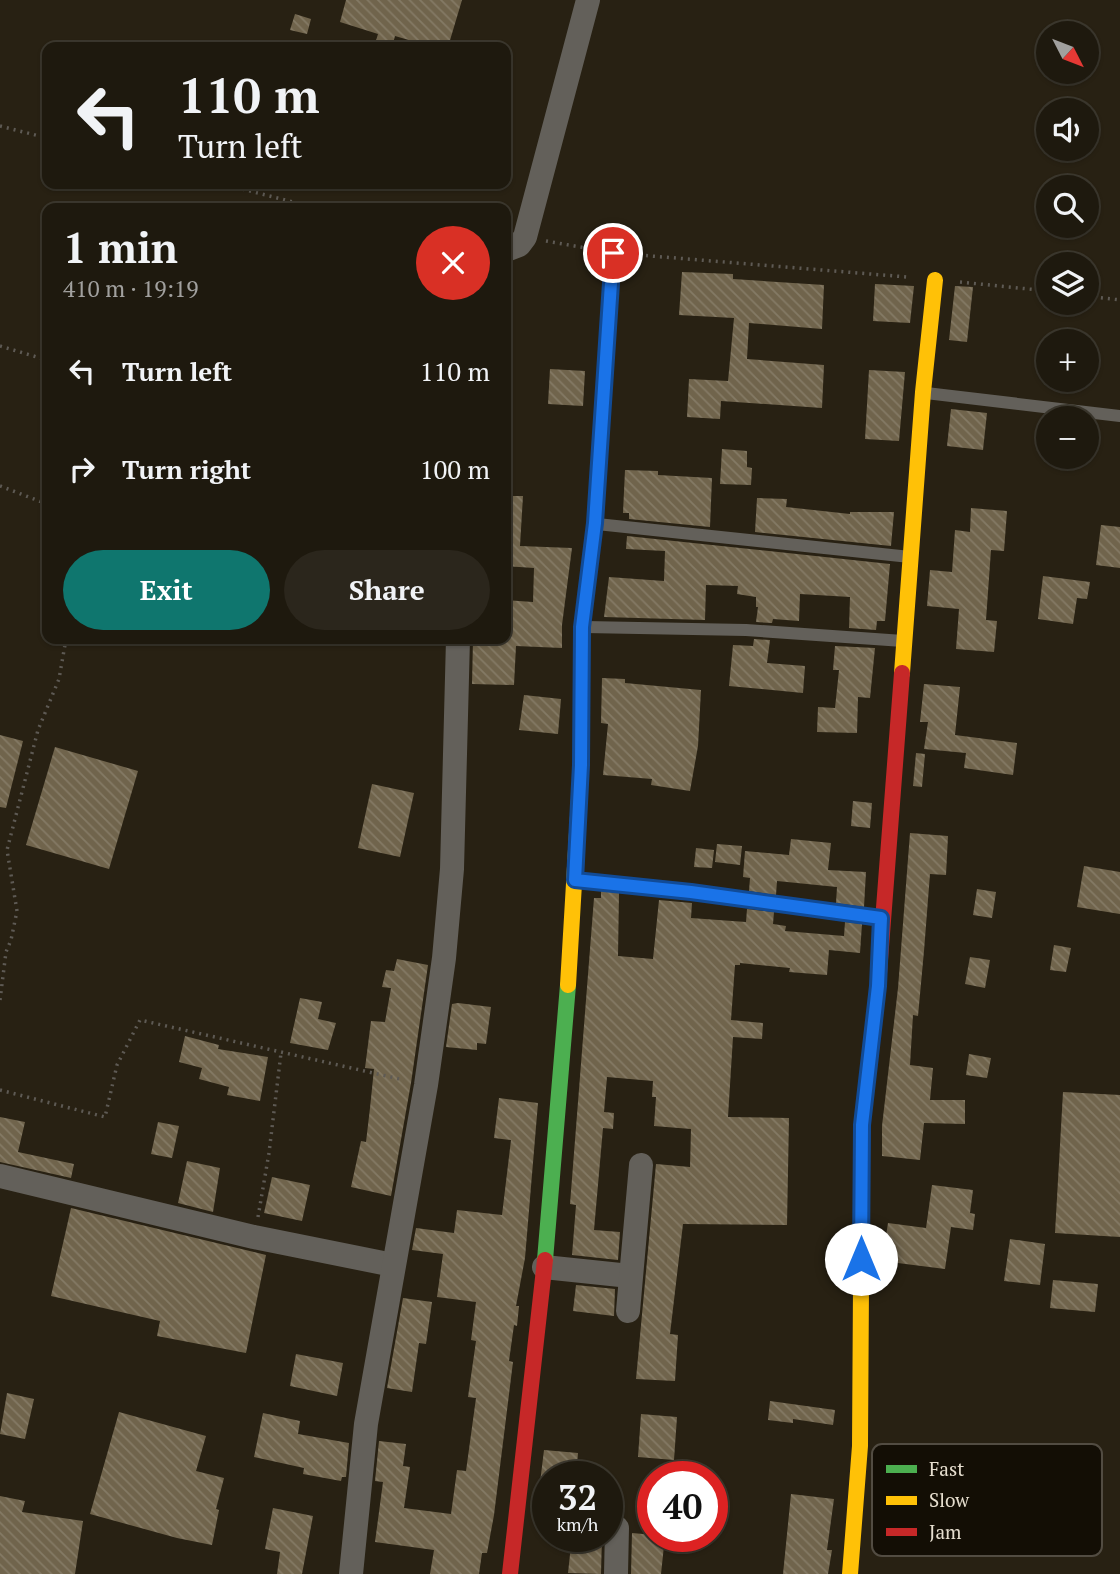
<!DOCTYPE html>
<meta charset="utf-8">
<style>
:root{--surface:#1e190e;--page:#2b261c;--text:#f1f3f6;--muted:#a1a09e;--line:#3c382e;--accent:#0f766e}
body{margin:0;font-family:"PT Serif",serif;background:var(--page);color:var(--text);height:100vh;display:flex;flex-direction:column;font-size:26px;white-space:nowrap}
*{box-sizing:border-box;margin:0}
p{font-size:23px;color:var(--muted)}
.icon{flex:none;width:38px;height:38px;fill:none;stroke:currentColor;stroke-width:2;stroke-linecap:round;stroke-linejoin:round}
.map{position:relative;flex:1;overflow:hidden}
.panel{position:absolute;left:42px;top:203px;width:469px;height:441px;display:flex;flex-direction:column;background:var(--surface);border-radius:14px;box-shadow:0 2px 5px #0004,0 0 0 2px var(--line)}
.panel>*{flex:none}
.top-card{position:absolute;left:42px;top:42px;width:469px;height:147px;border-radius:14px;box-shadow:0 2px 5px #0004,0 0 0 2px var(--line);background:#1e190e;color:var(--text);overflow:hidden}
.needle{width:46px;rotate:132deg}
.buttons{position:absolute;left:1036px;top:21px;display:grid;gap:14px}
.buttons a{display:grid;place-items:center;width:63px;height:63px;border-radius:50%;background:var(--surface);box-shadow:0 2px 5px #0004,0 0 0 2px var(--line);font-size:35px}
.speed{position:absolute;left:532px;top:1461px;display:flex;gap:14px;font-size:35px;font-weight:700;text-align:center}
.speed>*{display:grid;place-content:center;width:91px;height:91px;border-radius:50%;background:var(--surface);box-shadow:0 2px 5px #0004,0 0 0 2px var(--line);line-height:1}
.speed small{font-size:18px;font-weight:400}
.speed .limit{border:10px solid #d22;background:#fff;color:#111}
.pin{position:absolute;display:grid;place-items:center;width:60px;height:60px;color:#fff;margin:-30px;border:4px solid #fff;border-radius:50%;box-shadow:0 2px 7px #0007}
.me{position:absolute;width:77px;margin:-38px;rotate:0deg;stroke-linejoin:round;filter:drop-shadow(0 0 5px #0008)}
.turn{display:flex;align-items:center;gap:24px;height:147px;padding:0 21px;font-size:32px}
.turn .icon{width:91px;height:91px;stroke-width:2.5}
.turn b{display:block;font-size:49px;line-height:60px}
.round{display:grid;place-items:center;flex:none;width:74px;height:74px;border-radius:37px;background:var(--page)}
.summary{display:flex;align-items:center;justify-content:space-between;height:119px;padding:0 21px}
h1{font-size:42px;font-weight:700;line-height:52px}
.cta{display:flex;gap:14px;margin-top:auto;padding:14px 21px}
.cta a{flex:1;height:80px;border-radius:42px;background:var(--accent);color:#fff;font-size:28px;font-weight:700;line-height:80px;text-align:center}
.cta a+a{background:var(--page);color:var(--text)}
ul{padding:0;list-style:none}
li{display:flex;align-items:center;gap:21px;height:98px;padding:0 21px}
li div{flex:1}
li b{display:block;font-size:26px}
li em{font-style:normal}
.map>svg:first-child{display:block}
.building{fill:url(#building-back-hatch)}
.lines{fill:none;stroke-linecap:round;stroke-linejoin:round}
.path{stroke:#5e5a54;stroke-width:3.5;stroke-dasharray:2 5;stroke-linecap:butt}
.lane{stroke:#63605a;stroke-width:12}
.street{stroke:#63605a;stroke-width:24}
.fast{stroke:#4caf50;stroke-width:16}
.slow{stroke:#ffc107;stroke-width:16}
.jam{stroke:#c62828;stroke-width:16}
.route-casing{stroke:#114b97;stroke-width:18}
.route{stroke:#1a73e8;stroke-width:12}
.key{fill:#130e05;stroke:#524c42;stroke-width:2}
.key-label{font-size:19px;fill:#e6decf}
</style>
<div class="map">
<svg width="1120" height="1574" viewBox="0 0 1120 1574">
<defs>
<pattern id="building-back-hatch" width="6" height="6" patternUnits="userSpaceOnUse" patternTransform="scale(1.75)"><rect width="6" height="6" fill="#70644c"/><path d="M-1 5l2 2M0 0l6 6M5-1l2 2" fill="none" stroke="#847a65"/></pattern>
</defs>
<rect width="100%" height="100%" fill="#282113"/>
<g class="building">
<path d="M346,0H462L448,47H433L395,36L392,47H374L378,34L340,22Z"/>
<path d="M295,14L311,19L307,34L290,30Z"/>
<path d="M682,272L733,274V279L824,285L822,329L749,323L747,359L824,365L822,408L721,401L720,419L687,417L689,379L728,381L734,318L679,315Z"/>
<path d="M875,284L914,286L910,323L873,321Z"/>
<path d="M955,286L973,287L967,342L949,340Z"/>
<path d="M550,369L585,371L583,406L548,404Z"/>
<path d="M869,370L905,372L899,441L865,439Z"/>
<path d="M951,409L987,413L983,450L947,446Z"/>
<path d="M722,449L747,451V467L752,468L751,485L720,484Z"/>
<path d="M625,470L658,471V475L712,478L710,527L629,519V513H623Z"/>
<path d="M506,496H523L520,546L572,548L562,625V648L516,646L514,685L472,684L473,640L506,642V600L533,602L534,568L506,566Z"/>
<path d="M757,498L787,499L786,507L850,514V512H894L891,546L755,532Z"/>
<path d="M971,508L1007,511L1004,551L991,550L986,620L997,621L994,652L956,649L959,609L927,606L930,570L952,572L955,530L970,532Z"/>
<path d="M1101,525L1120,527V568L1096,565Z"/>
<path d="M627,536L890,564L885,621H877L876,630L849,628L850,597L800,594L799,621L773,619L772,623L756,622L758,607H756V597L737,594L738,586L706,585L705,620L604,617L609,577L664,581L665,551L626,549Z"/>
<path d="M1043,576L1090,582L1087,599L1077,598L1073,624L1038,619Z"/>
<path d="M754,639L770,640L767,663L805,666L803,693L729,686L733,645L753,646Z"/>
<path d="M835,646L875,648L870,698L858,697L857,733L817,732L818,707L835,708L839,670H833Z"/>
<path d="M602,678L625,679V683L701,690L698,746L690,791L651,785L652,779L603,775L608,724L601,723Z"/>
<path d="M924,684L960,687L955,735L1017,743L1013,775L964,768L966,753L924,749L928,722H920Z"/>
<path d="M524,695L561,699L558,734L519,730Z"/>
<path d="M0,735L23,741L6,808L0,807Z"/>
<path d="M55,747L138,771L109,869L26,845Z"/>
<path d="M916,753L925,754L922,787L913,786Z"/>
<path d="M372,784L414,793L400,857L358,848Z"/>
<path d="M853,801L872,803L870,828L851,826Z"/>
<path d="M910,833L948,836L946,875L930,874L924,951L918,1016L913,1015L910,1065L933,1068L930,1100H965V1124L924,1123L920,1160L882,1156V1126L898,988Z"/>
<path d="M791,839L831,843L828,870L866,872L864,907L836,903L837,887L777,881L776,895L749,891L750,878L743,877L745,851L789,855Z"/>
<path d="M717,844L742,846L740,865L715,862Z"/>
<path d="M696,848L714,850L712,868L694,867Z"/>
<path d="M1084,866L1120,872V914L1077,907Z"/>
<path d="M977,889L996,892L992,918L973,915Z"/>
<path d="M601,891L619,893L618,956L653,959L659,900L692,903L691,918L746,922L747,909L774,912L773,924L786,926L785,931L844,936L845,922L862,924L860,953L829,950L827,975L789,972L790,968L740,963V965H735L731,1020L763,1023L762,1039L733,1037L728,1117L789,1118L787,1225L683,1224L670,1334L678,1335L675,1381L636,1379L656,1164L690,1167L691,1129L654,1126L656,1097H652L653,1081L607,1077L604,1112L614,1113L613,1129L603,1128L594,1230L620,1232L618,1260L572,1255L576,1205L570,1204L594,898H601Z"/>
<path d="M1054,945L1071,948L1066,972L1050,970Z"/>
<path d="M970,957L990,960L985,988L965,984Z"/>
<path d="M397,959L428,965L411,1083L391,1196L351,1187L361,1141L366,1142L370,1108L374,1069L365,1068L371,1021L385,1022L391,988L382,987L386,970L394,971Z"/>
<path d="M300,998L322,1002L318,1019L336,1023L328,1050L290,1043Z"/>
<path d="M458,1003L491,1007L486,1044L477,1043V1050L446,1047L452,1004Z"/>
<path d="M185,1036L219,1045L218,1049L268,1057L260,1101L227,1095L229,1087L199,1079L202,1068L179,1062Z"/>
<path d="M969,1054L991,1058L987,1078L966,1075Z"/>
<path d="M1063,1092L1120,1095V1237L1055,1233Z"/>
<path d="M499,1098L538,1103L525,1258L516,1306H519L517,1326L514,1325L509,1361L513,1362L494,1515L487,1553H482L479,1574H430L434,1550L375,1542L383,1482L375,1481L379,1441L406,1444L403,1466L410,1467L404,1508L451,1514L457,1470L466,1471L476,1398L468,1397L476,1341L471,1340L476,1302L437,1297L443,1254L412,1250L416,1228L454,1233L457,1210L502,1215L511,1140L494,1138Z"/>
<path d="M0,1117L25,1122L18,1152L74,1164L71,1178L0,1162Z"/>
<path d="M158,1122L179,1126L172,1158L151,1154Z"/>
<path d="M187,1161L220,1168L213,1212L178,1203Z"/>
<path d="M272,1177L310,1185L302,1221L264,1213Z"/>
<path d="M932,1185L973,1190L970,1213L975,1214L973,1230L951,1227L945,1269L882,1261L888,1223L926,1228Z"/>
<path d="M71,1208L266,1255L246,1353L157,1336L160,1321L51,1296Z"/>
<path d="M1010,1239L1045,1244L1040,1285L1004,1281Z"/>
<path d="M1053,1280L1098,1284L1095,1312L1050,1308Z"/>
<path d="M576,1285L615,1289L614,1316L573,1311Z"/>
<path d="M403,1298L432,1302L426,1344L419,1343L412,1392L387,1388Z"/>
<path d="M296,1354L343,1363L337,1396L290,1386Z"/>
<path d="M7,1393L34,1399L25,1439L0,1434Z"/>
<path d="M770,1401L835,1410L833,1425L793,1419V1423L768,1420Z"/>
<path d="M119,1412L206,1436L196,1471L224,1478L216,1509L219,1510L212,1545L177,1538L90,1514Z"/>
<path d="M263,1413L300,1421L298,1434L349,1443L346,1477H342L341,1481L303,1474L304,1468L254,1457Z"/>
<path d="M641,1414L677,1417L674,1460L638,1457Z"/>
<path d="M544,1450L578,1453L576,1477H548V1491H539Z"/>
<path d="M791,1494L834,1499L827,1550H832L828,1574H783Z"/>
<path d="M0,1496L25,1501L22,1512L83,1521L75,1574H0Z"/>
<path d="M273,1508L313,1516L302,1574H277L280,1552L265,1549Z"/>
<path d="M632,1533L665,1536L661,1574H631Z"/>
<path d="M572,1536H602L601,1574L568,1573Z"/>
</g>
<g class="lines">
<g class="path">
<path d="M0,126L47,138"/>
<path d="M222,184L317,208"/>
<path d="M546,241L586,248"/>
<path d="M639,255L907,277"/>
<path d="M960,282L1048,291"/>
<path d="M1087,296L1120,300"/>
<path d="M0,346L47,360"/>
<path d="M0,486L47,504"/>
<path d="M0,1000L6,952L11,940L17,911L7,850L38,730L59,679L66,639"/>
<path d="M0,1090L105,1117L117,1065L140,1020L404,1080"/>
<path d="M258,1217L269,1153L281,1053"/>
</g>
<g class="lane">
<path d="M926,393L1120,416"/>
<path d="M597,524L910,557"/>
<path d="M585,627L746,630L903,641"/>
<path d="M576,880L691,892L881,918"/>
</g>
<g class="street">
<path d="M506,250L519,245L525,237L588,0"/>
<path d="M0,1176L254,1237L393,1265"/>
<path d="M544,1267L630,1276"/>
<path d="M628,1311L641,1165"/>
<path d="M351,1574L366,1424L426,1085L444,958L452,869L458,639"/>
<path d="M616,1574L617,1528"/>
</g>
<g class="fast">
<path d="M590,562L595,523L613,253"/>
<path d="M545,1260L568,985"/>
</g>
<g class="slow">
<path d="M902,673L923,392L935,280"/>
<path d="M568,985L581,765L582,627L590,562"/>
<path d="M850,1574L860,1446L862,1125L872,1040"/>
</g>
<g class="jam">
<path d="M872,1040L878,986L902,673"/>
<path d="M510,1574L545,1260"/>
</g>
</g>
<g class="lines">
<defs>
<path id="route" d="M613,253L595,523L582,627L581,765L575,880L691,892L881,918L878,986L862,1125L861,1259"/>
</defs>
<use href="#route" class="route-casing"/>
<use href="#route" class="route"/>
</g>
<rect x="872" y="1444" width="230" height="112" rx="10" class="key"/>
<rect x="886" y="1465" width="31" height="8" fill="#4caf50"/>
<rect x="886" y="1496" width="31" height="9" fill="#ffc107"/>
<rect x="886" y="1528" width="31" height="8" fill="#c62828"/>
<g class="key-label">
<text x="929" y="1476">Fast</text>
<text x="929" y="1507">Slow</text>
<text x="929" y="1539">Jam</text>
</g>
</svg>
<div class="buttons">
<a><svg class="needle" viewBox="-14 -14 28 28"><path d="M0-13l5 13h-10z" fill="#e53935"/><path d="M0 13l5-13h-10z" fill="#a1a09e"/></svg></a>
<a><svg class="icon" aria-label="sound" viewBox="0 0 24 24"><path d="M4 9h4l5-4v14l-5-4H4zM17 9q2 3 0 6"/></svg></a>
<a><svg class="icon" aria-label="search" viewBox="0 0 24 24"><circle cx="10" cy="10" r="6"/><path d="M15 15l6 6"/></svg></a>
<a><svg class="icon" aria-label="layers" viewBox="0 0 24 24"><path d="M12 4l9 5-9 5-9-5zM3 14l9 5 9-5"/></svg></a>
<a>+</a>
<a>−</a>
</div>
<div class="speed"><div>32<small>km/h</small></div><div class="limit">40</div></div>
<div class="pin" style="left:613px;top:253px;background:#d93025"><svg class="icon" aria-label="arrive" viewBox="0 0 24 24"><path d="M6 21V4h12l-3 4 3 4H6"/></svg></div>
<svg class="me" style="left:861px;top:1259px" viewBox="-20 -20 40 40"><circle r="19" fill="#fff"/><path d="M0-13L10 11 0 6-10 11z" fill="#1a73e8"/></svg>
<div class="top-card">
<div class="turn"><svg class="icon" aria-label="left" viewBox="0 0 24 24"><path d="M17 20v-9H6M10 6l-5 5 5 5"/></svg><div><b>110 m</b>Turn left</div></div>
</div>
<section class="panel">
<div class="summary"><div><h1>1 min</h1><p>410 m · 19:19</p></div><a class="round" style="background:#d93025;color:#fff"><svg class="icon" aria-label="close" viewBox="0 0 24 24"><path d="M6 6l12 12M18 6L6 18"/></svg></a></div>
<ul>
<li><svg class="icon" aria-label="left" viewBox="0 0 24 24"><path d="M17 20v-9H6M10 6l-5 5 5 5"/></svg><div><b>Turn left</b></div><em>110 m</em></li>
<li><svg class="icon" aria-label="right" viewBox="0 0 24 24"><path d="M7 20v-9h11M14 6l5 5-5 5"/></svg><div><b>Turn right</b></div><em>100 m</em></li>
</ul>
<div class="cta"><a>Exit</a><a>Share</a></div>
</section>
</div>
